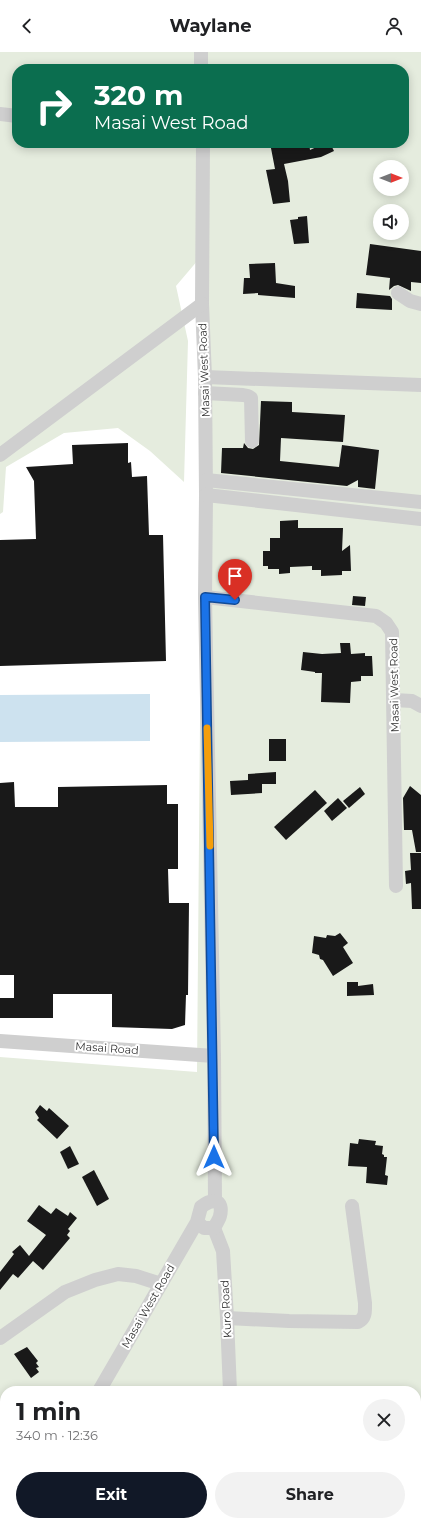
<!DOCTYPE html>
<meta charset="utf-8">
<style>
:root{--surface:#fff;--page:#f2f2f2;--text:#202124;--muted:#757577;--accent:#111827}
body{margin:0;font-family:Montserrat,sans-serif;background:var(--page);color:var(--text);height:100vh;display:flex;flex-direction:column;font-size:15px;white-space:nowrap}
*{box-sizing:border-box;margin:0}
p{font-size:13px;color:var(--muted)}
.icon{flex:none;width:22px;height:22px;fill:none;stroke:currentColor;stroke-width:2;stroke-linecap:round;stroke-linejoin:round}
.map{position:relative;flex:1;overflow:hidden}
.panel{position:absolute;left:0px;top:1334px;width:421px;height:140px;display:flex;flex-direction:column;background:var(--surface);border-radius:16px 16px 0 0;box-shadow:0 2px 10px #0003}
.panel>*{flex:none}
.top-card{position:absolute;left:12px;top:12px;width:397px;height:84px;border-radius:16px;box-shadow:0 2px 10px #0003;background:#0b6e4f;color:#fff;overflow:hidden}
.needle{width:26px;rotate:90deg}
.tools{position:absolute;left:373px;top:108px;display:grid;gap:8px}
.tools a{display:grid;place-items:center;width:36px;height:36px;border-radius:50%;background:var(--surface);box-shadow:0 2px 10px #0003;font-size:20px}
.pin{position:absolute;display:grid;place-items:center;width:34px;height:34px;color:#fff;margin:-41px -17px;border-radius:50% 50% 50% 0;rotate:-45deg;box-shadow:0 0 4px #0007}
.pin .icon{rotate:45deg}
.me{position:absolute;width:44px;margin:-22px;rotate:0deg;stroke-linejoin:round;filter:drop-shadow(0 0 3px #0008)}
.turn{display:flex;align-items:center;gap:14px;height:84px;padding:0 16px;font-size:18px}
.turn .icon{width:52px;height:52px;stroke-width:2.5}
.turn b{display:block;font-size:28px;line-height:34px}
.round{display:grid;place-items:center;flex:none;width:42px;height:42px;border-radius:21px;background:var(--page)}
.head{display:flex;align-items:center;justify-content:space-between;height:68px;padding:0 16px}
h1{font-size:24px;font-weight:700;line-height:30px}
.action{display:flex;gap:8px;margin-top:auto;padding:8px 16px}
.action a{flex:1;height:46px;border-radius:24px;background:var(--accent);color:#fff;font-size:16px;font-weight:700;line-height:46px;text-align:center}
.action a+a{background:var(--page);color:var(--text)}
header{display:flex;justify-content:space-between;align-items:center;height:52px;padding:0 16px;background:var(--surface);font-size:18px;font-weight:700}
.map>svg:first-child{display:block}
.green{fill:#e5ecde;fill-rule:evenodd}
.water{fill:#cde2ef}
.building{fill:#191919}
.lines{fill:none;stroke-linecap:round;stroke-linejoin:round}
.minor{stroke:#cfcfcf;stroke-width:14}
.route-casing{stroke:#114b97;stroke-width:10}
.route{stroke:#1a73e8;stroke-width:7}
.slow{stroke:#f59e0b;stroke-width:7}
.labels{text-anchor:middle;stroke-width:4;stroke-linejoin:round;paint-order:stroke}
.street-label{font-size:11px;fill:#323232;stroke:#fff}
</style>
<header><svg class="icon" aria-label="back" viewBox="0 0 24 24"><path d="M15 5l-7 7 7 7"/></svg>Waylane<svg class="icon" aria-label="person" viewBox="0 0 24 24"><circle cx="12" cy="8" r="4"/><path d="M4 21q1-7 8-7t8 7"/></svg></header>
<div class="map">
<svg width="421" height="1474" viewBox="0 0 421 1474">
<rect width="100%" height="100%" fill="#fff"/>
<path class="green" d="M0,0H421V1474H0V1005L197,1020L204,201L176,234L188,289L184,430L150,399L118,376L64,381L6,415L3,460L0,462ZM17,17H404V91H17ZM380,115H402V137H380ZM380,159H402V181H380ZM5,1339H416V1469H5Z"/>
<path class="water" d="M150,642V689L0,690V643Z"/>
<g class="building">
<path d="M270,91H309L310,98L325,91H330L334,99L321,105L284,112L288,129L290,150L273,152L266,118L275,117Z"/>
<path d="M307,164L309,191L294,192L290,168L298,167V165Z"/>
<path d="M370,192L421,199V231L411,230V239L398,233L394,234L389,238L390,226L366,223Z"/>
<path d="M275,211L276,231L295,234V246L258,243V241L243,242L244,226H250L249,212Z"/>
<path d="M357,241L390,244L392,247V258L356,256Z"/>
<path d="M261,349L292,350V360L345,363L343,390L281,386L280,409L339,415L342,393L379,398L375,437L358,435V428L347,434L221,421L222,396H243L244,391L248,396L253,397L259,393Z"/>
<path d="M128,391V411L131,410L132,425L147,424L149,483H163L166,609L0,614V488L36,487L34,429L26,415L73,412L72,393Z"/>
<path d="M298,468V476H343L342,499L350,493L351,519H342V523L321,524V518H312V514L290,515V521L279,522V517H268V514H263V499H270V486H280V469Z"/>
<path d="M353,544L366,545L365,554L352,553Z"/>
<path d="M340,591H350L351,602L365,601V604H372L373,624H361V629L351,630L350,651L321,650L322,621H315V620L301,618L303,600L322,602L341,601Z"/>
<rect x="269" y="687" width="17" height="22"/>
<path d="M276,720V732H262V741L231,743L230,729L248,728V722Z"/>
<path d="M14,730L15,755H58V735L167,733V752H178V817H168L169,851H189L188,943H186L185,973L172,977L112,975V942H53V966H0V946H14V923H0V731Z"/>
<path d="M410,734L421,743V800H416L412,778H404L403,746Z"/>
<path d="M360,735L365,742L349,756L343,749Z"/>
<path d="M315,738L327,751L286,788L274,775Z"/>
<path d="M338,746L347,756L332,769L324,759Z"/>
<path d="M410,801H421V857H412L411,831L406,832L405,819L411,818Z"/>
<path d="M340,881L348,891L343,895L353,911L333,924L323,908L320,907L319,903L312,901L314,884L326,886L327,883L335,884Z"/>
<path d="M347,930H358V934L373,932L374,943L347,944Z"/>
<path d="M40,1053L47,1059L49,1056L69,1074L57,1087L37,1068L39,1066L35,1060Z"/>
<path d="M359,1087L376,1089L375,1093L383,1094L382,1102L384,1103V1105H387L385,1123L388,1124L387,1133L366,1131L367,1115L348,1114L350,1091L358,1092Z"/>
<path d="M70,1094L79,1112L68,1117L60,1100Z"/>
<path d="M94,1118L109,1147L97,1154L82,1125Z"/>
<path d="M39,1153L51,1162L56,1156L68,1164L70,1160L77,1166L68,1177L70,1179L67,1183L70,1186L43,1218L33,1209L18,1226L13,1222L0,1238V1220L14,1202L12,1200L20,1193L29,1204L46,1183L27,1169Z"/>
<path d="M27,1295L38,1309L36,1311L39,1315L36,1316L39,1320L31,1326L14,1302Z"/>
</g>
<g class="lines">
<g class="minor">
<path d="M201,0V17"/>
<path d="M0,62L17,64"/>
<path d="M203,91L202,252L205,325L206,443L205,545L214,1004L215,1149"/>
<path d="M398,241L410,249L421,252"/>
<path d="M205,325L421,333"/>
<path d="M205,341L243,343L248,344L251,346L252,389"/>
<path d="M0,403L202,252"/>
<path d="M206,428L421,450"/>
<path d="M206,443L421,467"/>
<path d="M205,545L376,564L386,571L392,580L396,834"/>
<path d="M394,648L412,649L421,654"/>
<path d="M0,989L214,1004"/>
<path d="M214,1176L223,1199L227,1266L230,1339"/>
<path d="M227,1266L289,1269L358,1270C366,1266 365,1259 365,1251L352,1154"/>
<path d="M0,1286L65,1240L95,1228L118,1222L136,1224L161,1232"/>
<path d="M99,1339L197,1170L201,1155C212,1146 224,1147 220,1164C219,1168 216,1172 214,1176H204L197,1170"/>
<path d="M234,1469V1474"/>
<path d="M22,1474L25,1469"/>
</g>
</g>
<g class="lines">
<defs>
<path id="route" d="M214,1105L205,545L235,548"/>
</defs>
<use href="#route" class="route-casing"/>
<use href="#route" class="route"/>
<path class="slow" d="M207,676L210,794"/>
</g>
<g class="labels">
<g class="street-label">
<text transform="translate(204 318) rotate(-92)" y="4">Masai West Road</text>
<text transform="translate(394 633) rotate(-91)" y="4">Masai West Road</text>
<text transform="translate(107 996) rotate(4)" y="4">Masai Road</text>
<text transform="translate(148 1254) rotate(-60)" y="4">Masai West Road</text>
<text transform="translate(226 1257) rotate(-93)" y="4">Kuro Road</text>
</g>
</g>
</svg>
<div class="tools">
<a><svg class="needle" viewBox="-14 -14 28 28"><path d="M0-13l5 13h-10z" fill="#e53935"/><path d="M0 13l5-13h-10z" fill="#757577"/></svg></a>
<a><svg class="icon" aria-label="sound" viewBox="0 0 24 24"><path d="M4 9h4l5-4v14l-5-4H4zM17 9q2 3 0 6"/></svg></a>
</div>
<div class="pin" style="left:235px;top:548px;background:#d93025"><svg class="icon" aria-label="arrive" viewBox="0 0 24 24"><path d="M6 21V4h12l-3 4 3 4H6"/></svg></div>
<svg class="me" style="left:214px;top:1105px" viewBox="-20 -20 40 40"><path d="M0-17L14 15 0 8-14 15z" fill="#1a73e8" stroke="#fff" stroke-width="4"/></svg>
<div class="top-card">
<div class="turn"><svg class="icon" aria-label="right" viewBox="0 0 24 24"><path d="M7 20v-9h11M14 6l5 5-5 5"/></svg><div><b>320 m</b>Masai West Road</div></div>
</div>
<section class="panel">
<div class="head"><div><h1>1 min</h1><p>340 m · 12:36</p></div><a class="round"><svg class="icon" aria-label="close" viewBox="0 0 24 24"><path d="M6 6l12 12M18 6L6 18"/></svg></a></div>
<div class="action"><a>Exit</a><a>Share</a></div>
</section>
</div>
